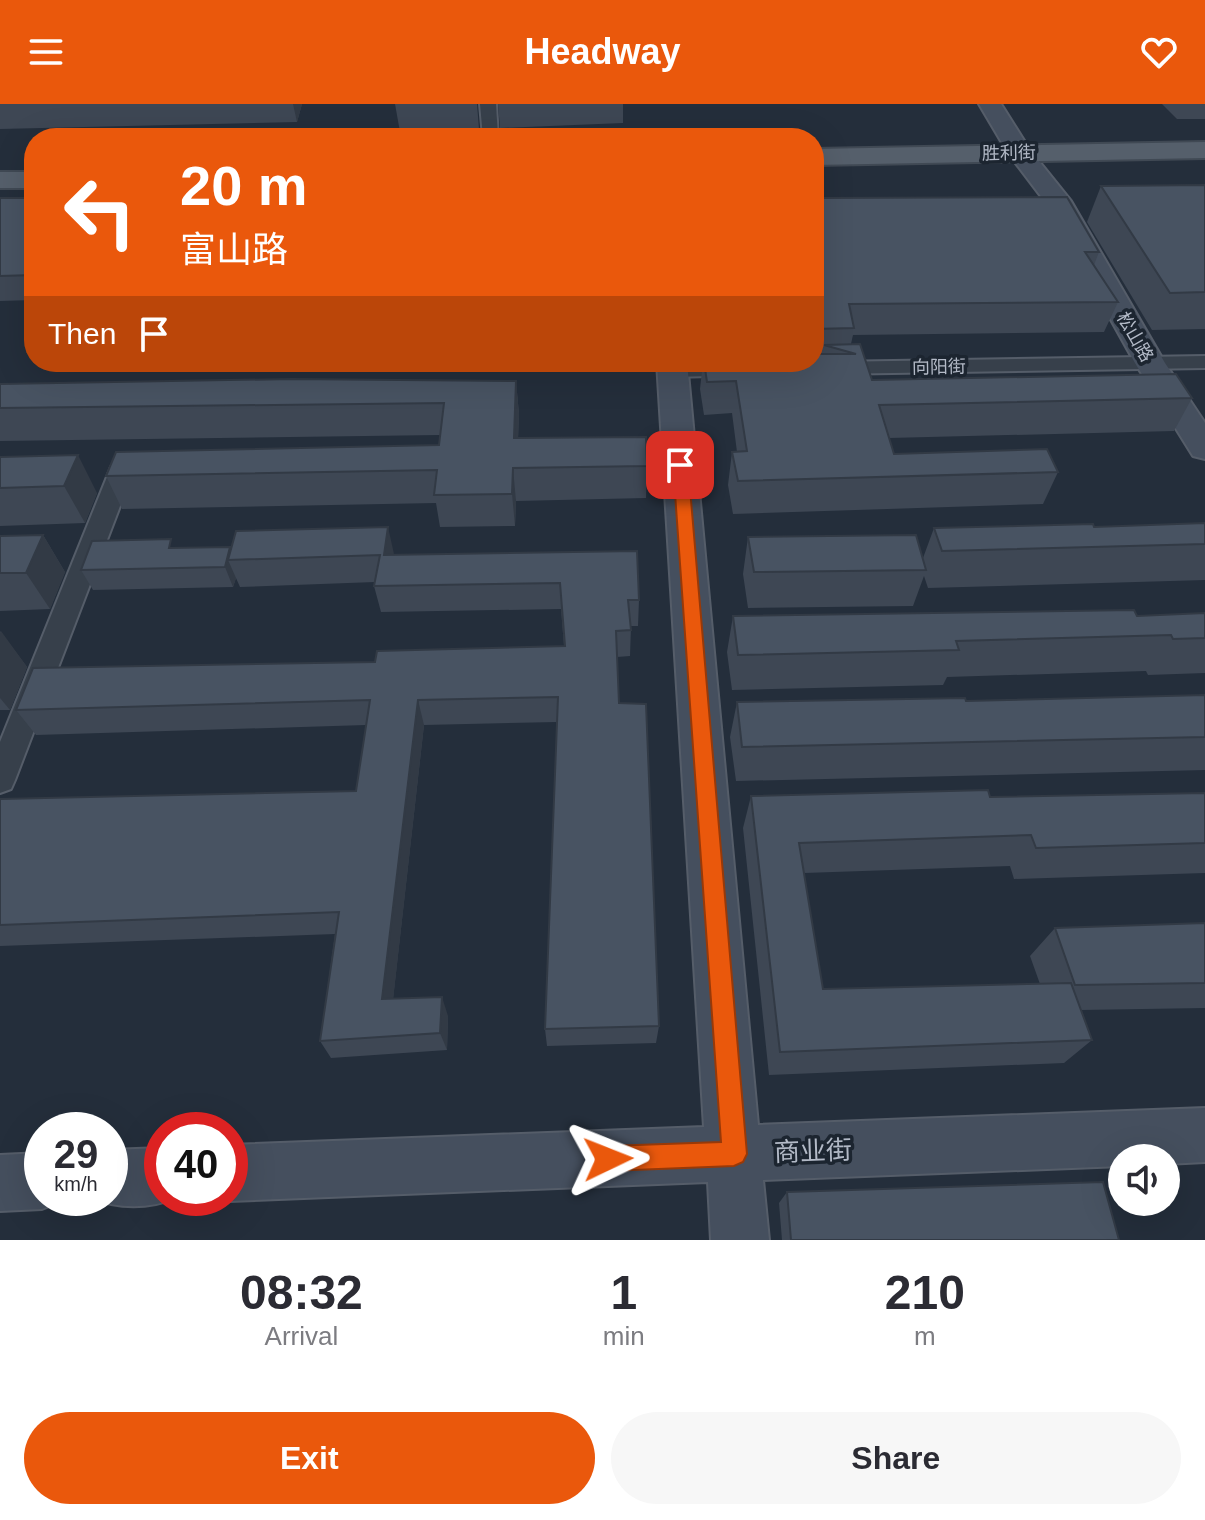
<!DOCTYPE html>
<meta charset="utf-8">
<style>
:root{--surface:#fff;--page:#f7f7f7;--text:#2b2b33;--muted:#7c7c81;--accent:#ea580c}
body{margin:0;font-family:Helvetica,"Noto Sans SC",sans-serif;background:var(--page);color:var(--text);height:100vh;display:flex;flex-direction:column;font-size:30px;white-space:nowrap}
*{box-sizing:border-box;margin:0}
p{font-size:26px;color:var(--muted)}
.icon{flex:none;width:44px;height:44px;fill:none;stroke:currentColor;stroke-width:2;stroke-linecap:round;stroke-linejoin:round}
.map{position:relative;height:1136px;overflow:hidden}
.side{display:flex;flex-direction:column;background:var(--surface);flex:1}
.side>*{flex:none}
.guide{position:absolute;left:24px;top:24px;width:800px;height:244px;border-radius:32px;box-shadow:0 8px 32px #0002;background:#ea580c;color:#fff;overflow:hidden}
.buttons{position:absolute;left:1108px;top:1040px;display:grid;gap:16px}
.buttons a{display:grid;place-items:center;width:72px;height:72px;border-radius:50%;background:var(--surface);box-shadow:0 8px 32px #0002;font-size:40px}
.speed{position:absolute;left:24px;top:1008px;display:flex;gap:16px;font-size:40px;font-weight:700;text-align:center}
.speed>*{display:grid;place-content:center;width:104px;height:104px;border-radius:50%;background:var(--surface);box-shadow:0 8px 32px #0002;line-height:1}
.speed small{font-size:20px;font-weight:400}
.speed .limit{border:12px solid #d22;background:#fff;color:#111}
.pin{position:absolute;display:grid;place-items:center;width:68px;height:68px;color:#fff;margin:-34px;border-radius:16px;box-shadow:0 4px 12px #0006}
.me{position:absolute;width:88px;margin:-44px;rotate:88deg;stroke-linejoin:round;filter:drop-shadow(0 0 6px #0008)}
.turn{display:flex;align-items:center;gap:28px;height:168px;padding:0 24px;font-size:36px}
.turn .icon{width:104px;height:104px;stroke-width:2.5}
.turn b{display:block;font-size:56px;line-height:68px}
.then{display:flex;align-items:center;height:76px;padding:0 24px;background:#0003;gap:16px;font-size:30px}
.eta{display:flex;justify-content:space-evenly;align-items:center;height:136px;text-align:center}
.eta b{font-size:48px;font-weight:700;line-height:56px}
.primary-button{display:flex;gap:16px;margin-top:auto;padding:16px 24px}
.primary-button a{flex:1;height:92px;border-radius:48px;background:var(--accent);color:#fff;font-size:32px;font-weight:700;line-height:92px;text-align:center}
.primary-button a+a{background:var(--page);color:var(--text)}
header{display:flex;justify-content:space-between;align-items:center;height:104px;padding:0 24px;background:var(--accent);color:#fff;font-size:36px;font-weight:700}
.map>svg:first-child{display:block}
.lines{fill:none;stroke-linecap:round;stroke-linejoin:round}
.street-casing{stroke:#555d69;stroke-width:4}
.secondary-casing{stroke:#555d69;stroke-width:4}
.primary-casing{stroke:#404954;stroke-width:4}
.street{fill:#37404b;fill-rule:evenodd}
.secondary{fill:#454f5e;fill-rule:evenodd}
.primary{fill:#555f6b;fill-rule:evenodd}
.wall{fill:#3e4754}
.shaded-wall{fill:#323a45}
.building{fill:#485362;stroke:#323a45;stroke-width:2}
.route{fill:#ea580c;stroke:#983908;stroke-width:2}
.labels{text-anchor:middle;stroke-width:7;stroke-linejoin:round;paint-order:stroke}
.far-street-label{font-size:18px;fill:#b3bac7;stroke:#1c2530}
.near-street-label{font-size:26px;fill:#b3bac7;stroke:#1c2530}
</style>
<header><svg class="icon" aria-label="menu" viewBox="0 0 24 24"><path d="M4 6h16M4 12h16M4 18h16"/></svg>Headway<svg class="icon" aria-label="heart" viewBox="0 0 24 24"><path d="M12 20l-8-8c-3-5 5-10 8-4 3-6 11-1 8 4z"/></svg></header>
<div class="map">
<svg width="1205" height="1136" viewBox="0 0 1205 1136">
<rect width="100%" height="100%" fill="#242e3b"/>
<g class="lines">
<defs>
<g id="street">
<path d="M480,0H496L498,34L483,33Z"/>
<path d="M1205,252V264L830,270L819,264L830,258Z"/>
<path d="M740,260L748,261L751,266L748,271L673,273L662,267L673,261Z"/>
<path d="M123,355L135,363L15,676L11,685L0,689V638L111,363Z"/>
</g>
<g id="secondary">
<path d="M979,0H1001L1030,46L1071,97L1165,259L1205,319V355L1193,352L1135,259L1046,99L1008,49Z"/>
<path d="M657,258H687L758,1021L1205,1004V1058L1166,1060V1054H1122V1062L763,1076L769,1136H711L708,1078L230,1097L223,1094H230V1041L704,1023Z"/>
<path d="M162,1044V1094H176C150,1105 117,1105 91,1094H110V1046Z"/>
<path d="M42,1049V1094H63L62,1097L42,1105L0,1107V1051Z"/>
</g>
<g id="primary">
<path d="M1205,38V54L814,61V45Z"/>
<rect x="0" y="68" width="34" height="16"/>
</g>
</defs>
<use href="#street" class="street-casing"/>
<use href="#secondary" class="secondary-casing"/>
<use href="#primary" class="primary-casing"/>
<use href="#street" class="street"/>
<use href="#secondary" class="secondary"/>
<use href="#primary" class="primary"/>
</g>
<g class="wall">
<path d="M0,0H302L297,18L0,25Z"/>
<path d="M395,0H477L479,25L400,28Z"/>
<path d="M498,0H623V19L500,24Z"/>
<path d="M1162,0H1205V15H1177Z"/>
<path d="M1205,81V225L1152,226L1087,118L1101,82Z"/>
<path d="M814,93L815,94L1099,148L1094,161L1118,198L1104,228L853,231L851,240L872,276L1192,294L1174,327L889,334L894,350L1058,368L1043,400L733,410L728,381L732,348H737L732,309L704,311L700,285L703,258H814Z"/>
<path d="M0,94H34V196L0,197Z"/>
<path d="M516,277L519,310L518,334L647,362L646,394L516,397L515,422L440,423L436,399L122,405L106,372L439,341L440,331L0,337V280Z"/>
<path d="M0,353L97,389L85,419L0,422Z"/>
<path d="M1205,419V476L928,484L924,472L913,502L748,504L743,470L748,433L923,454L934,424L1094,423Z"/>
<path d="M43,431L65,468L50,505L0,507V432Z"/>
<path d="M230,443L231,446L394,451L637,447L639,496L638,522H631L630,552L617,553L619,599L659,922L656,939L547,942L545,925L557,618L424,621L393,895L448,912L447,946L331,954L320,937L335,830L0,842V695L356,687L366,621L36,631L16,606L375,558L564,542L561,505L381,508L374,482L375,478L240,483L236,474L233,483L93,486L81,466L176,444Z"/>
<path d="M1205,509V569L1148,571L1146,567L947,573L943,581L732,586L727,548L733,512H1137Z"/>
<path d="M0,527L27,563L10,606H0Z"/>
<path d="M1205,591V666L736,677L730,633L737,598L966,597Z"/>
<path d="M1205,689V769L1014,775L1010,762L804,769L823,885L1040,880L1030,852L1055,824L1205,819V904L1081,906L1092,936L1064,959L769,971L743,724L751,692L990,693Z"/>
<path d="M787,1088L1119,1136H782L779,1099Z"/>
</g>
<g class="shaded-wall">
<path d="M293,0H302L297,18Z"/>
<path d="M516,277L519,310L517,366L514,334Z"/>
<path d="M78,351L97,389L85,419L64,382Z"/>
<path d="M513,364L516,397L515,422L512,390Z"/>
<path d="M388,423L394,450L384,451Z"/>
<path d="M43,431L65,468L50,505L26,469Z"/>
<path d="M230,443L235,456H228L236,474L233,483L225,463Z"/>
<path d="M1,527L27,563L10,606L0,594V529Z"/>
<path d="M418,596L424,621L391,914L382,895Z"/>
<path d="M442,893L448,912L447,946L440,929Z"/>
</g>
<g class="building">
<path d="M1205,81V188L1170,189L1101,82Z"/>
<path d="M814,93L815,94L1067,93L1099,148H1085L1118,198L849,200L854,224L814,225Z"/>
<path d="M0,94H34V171L0,172Z"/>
<path d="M860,240L872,276L1176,270L1192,294L879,301L894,350L1047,345L1058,368L738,377L732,348L747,347L736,277L707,278L704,258H814V250H856L824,241Z"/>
<path d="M292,275L516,277L514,334L646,333L647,362L513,364L512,390L434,391L437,366L106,372L116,348L439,341L444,299L0,304V280Z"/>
<path d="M78,351L64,382L0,384V353Z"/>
<path d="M1205,419V440L942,447L934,424L1093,420L1094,423Z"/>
<path d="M388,423L384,451L637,447L639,496H628L631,526L616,527L619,599L646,600L659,922L545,925L558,593L418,596L382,895L442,893L440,929L320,937L339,808L0,821V695L356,687L370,596L16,606L33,564L375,558L377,547L565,542L560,479L374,482L380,451L228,456L236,427Z"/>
<path d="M43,431L26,469H0V432Z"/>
<path d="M916,431L926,466L754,468L748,433Z"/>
<path d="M171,435L169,444L230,443L225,463L81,466L92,437Z"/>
<path d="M1134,506L1137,512L1205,509V534L1173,535L1171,531L956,537L959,546L738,551L733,512Z"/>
<path d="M1205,591V633L742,643L737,598L965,594L966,597Z"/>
<path d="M988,686L990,693L1205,689V739L1036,744L1031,731L799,739L823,885L1071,879L1092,936L780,948L751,692Z"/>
<path d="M1205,819V879L1075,881L1055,824Z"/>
<path d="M1103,1078L1119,1136H791L787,1088Z"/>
</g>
<path class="route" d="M680,356L688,361L747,1050L743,1058L734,1062L608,1067L599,1063L595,1055L599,1046L608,1042L721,1038L673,361Z"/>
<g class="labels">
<g class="far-street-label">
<text transform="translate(1009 49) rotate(-1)" y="6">胜利街</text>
<text transform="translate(1135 233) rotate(60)" y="6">松山路</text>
<text transform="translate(939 263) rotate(-1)" y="6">向阳街</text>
</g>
<g class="near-street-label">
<text transform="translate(813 1047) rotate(-2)" y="9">商业街</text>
</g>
</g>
</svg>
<div class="buttons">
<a><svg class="icon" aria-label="sound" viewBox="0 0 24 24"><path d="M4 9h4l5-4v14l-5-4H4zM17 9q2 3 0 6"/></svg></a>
</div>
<div class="speed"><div>29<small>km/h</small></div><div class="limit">40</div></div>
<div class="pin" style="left:680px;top:361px;background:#d93025"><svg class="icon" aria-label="arrive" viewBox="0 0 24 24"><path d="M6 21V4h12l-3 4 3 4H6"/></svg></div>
<svg class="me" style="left:608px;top:1055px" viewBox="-20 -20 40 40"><path d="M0-17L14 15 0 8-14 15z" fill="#ea580c" stroke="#fff" stroke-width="4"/></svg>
<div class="guide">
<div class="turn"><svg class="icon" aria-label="left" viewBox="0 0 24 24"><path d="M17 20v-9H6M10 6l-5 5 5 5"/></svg><div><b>20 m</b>富山路</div></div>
<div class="then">Then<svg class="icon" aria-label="arrive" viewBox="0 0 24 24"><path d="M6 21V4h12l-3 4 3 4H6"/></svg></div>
</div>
</div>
<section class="side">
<div class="eta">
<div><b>08:32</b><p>Arrival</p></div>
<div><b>1</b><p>min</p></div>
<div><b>210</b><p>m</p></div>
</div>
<div class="primary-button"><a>Exit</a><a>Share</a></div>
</section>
